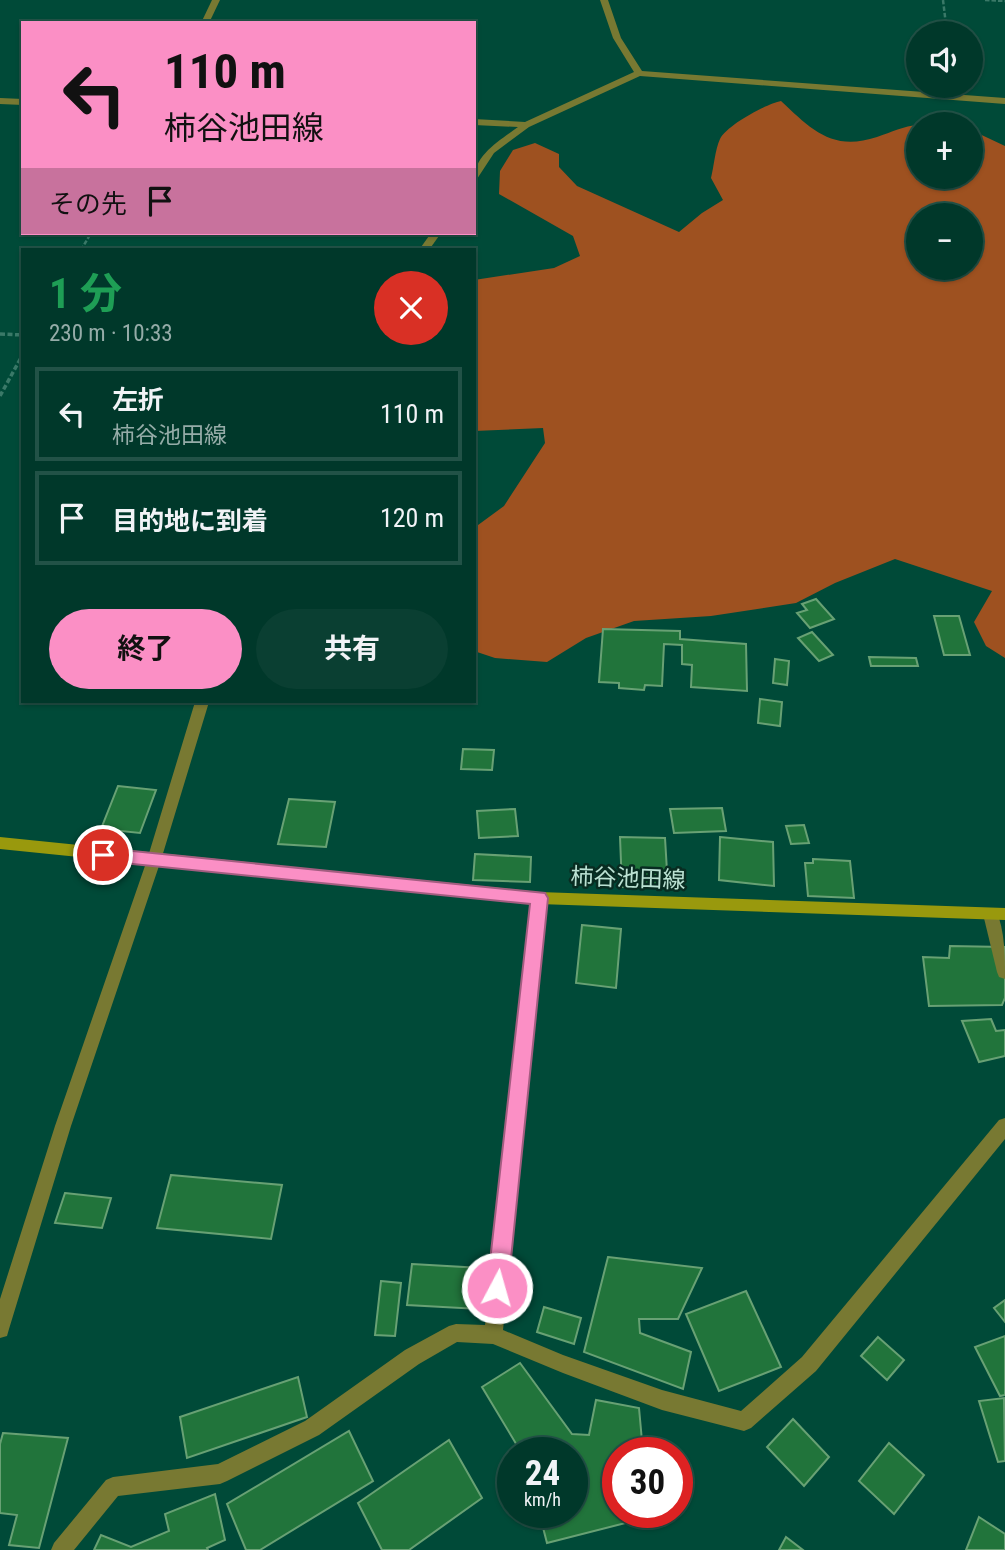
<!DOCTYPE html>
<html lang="ja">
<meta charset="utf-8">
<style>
:root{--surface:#00382a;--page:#0a3f32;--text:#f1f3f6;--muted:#95aca8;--line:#225247;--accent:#fb8fc5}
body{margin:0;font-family:"Roboto Condensed","Noto Sans JP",sans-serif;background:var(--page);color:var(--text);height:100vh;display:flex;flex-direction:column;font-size:26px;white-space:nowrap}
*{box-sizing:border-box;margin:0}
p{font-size:23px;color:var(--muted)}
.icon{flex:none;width:38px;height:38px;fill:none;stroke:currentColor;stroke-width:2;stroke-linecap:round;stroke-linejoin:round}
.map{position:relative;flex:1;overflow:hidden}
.side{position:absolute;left:21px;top:248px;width:455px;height:455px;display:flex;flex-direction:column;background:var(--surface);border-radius:0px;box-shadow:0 2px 5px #0004,0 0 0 2px var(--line)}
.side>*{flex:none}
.top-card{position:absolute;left:21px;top:21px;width:455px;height:214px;border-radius:0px;box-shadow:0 2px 5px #0004,0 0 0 2px var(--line);background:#fb8fc5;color:#111;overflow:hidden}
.controls{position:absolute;left:906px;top:21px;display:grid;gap:14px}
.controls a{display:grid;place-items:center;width:77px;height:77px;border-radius:50%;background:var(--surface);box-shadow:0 2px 5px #0004,0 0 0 2px var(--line);font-size:35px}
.speed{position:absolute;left:497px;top:1437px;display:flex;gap:14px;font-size:35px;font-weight:700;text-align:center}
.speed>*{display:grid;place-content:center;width:91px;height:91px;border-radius:50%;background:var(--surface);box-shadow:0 2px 5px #0004,0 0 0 2px var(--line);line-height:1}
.speed small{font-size:18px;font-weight:400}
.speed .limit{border:10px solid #d22;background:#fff;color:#111}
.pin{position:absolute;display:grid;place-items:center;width:60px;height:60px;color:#fff;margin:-30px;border:4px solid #fff;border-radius:50%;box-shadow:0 2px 7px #0007}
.me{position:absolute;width:77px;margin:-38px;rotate:6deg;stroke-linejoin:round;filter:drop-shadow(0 0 5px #0008)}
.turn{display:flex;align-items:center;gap:24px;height:147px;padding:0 28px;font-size:32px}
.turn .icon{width:91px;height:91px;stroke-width:2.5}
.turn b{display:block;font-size:49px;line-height:60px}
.then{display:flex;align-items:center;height:66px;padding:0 28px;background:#0003;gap:14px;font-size:26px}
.round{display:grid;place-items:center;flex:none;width:74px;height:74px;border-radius:37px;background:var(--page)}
.summary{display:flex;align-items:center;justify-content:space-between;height:119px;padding:0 28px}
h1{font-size:42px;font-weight:700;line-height:52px;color:#1e9e55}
.action{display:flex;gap:14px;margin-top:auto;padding:14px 28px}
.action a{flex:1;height:80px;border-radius:42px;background:var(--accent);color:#111;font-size:28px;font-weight:700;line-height:80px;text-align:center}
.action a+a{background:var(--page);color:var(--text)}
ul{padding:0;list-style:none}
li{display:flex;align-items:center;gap:21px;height:94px;margin:0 14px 10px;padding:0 14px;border:4px solid var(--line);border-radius:0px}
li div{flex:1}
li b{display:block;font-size:26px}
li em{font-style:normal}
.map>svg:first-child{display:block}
.forest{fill:#9e5120;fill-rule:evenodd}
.building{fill:#21743b;stroke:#68a174;stroke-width:2}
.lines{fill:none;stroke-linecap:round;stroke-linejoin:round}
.path-far1{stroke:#3a7968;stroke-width:2.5;stroke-dasharray:4.5 2;stroke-linecap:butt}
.path{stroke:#3a7968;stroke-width:3.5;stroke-dasharray:5 2.5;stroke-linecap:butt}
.minor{fill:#787932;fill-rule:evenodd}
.secondary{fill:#99990d;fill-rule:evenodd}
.route{fill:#fb8fc5;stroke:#a35d80;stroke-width:2}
.labels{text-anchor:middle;stroke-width:5;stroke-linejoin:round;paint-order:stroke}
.street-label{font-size:23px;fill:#bbe2d3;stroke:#082c21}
</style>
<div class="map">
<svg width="1005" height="1550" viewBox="0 0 1005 1550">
<rect width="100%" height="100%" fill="#004a38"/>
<path class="forest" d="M781,101C811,129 832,152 877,137C892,132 903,126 919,125V177H971V130L1005,146V658L986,646L974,622L992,591L895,559L835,583L796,603L711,616L634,621L586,638L547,662L495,658L474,651V528L504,506L545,443L543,428L474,431V280L554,268L580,256L573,236L499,194L500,171L513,150L535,143L559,154V167L577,186L679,232L702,213L723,200L711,178C714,166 715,150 720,139C727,125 766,104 781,101ZM919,215H971V268H919Z"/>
<g class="building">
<path d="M816,599L834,619L810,628L797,613L807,610L802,604Z"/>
<path d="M934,616H959L970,655H944Z"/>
<path d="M603,629L680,631V639L746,644L747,691L691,687L692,665L682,664V645L664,644L662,686L645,685L644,690L619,688V683L599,682Z"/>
<path d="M812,632L833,655L819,661L798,638Z"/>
<path d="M869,657L916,658L918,666H871Z"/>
<path d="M775,659L789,661L787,685L773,683Z"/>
<path d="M760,699L782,702L780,726L758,723Z"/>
<path d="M463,749L494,750L492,770L461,769Z"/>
<path d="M118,786L156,790L140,833L101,829Z"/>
<path d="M289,799L335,802L326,847L278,844Z"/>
<path d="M722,808L726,831L674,833L670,809Z"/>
<path d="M515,809L518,836L479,838L477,811Z"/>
<path d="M804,825L809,843L791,844L786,826Z"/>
<path d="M620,837L665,838L668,888L622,887Z"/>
<path d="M720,837L773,842L774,886L719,880Z"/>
<path d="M475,854L531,857L530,882L473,880Z"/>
<path d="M813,859L850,861L854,898L808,896L805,863H813Z"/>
<path d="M582,925L621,929L616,988L576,983Z"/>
<path d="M950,946L1005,947V998L1002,1005L929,1006L923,957L949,958Z"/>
<path d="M991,1019L996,1031L1005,1030V1056L979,1062L962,1021Z"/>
<path d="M171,1175L282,1185L271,1239L157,1228Z"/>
<path d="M65,1193L111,1198L102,1228L55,1223Z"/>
<path d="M608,1257L702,1268L678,1319H639L640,1333L691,1352L683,1389L584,1352Z"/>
<path d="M412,1264L481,1268L479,1309L407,1305Z"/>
<path d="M381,1281L401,1283L395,1336L375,1335Z"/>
<path d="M746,1291L781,1367L719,1391L686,1314Z"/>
<path d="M1005,1300V1322L994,1308Z"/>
<path d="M544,1307L581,1318L574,1344L537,1332Z"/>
<path d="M1005,1336V1395L1000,1396L975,1347Z"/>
<path d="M878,1337L904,1360L887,1380L861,1356Z"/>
<path d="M520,1363L572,1434L589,1435L596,1400L639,1408L643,1452H618V1512H649V1517L547,1543L539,1512H572V1452H521L482,1387Z"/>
<path d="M298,1377L307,1417L187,1458L180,1417Z"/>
<path d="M1004,1398L1005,1461L998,1462L979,1401Z"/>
<path d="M793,1419L829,1457L804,1486L767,1447Z"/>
<path d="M349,1431L373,1481L260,1550H246L227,1504Z"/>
<path d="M3,1433L68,1438L39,1548L9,1545L17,1515L0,1513V1444Z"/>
<path d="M449,1440L482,1498L409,1550H382L358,1503Z"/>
<path d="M889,1443L924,1475L894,1514L859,1481Z"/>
<path d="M215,1494L225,1540L207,1548L208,1550H94L101,1535L131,1547L169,1531L165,1514Z"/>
<path d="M979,1517L1005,1534V1550H966Z"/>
<path d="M786,1537L803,1550H779Z"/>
</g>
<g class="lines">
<g class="path-far1">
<path d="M943,0L947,33"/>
<path d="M985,0L1005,1"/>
<path d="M81,250L91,233"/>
</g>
<g class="path">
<path d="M0,334L23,335"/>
<path d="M0,396L23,354"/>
</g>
<g class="minor">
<path d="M212,0H220L209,23H201Z"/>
<path d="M600,0H608L621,38L642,71L1005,98V104L640,76L529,127L494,153L477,179L474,180C474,155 499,141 518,127L474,125V119L525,122L634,72L613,38Z"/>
<path d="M0,98L23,99V105L0,104Z"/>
<path d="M431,233H441L429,250H419Z"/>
<path d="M195,702H209L161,860L71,1126L9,1329L7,1336L0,1338V1299L55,1126L147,860Z"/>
<path d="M539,892L544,894L547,898L503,1330L563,1355L662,1390L741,1411L802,1357L999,1120L1005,1118V1139L816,1371L751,1428L744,1431L662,1410L563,1373L493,1344L457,1342L419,1364L319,1435L227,1481L220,1484L118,1496L74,1550H51L54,1543L106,1480L113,1477L218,1464L305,1421L405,1350L449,1326L456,1324L485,1325L531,898L534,894Z"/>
<path d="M991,908L996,909C1005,932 1005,955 1005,979L999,977L997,972L983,914L986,909Z"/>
</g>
<path class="secondary" d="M0,837L539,892L1005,908V920L539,904L0,849Z"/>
</g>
<path class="route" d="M103,848L545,893L548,898L508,1288L505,1296L497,1299L490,1296L487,1288L530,904L103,861L97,859L94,855L97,850Z"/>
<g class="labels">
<g class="street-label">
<text transform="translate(628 878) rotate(2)" y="8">柿谷池田線</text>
</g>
</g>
</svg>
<div class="controls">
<a><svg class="icon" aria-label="sound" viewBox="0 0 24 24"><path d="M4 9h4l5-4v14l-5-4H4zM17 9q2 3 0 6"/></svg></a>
<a>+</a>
<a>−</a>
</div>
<div class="speed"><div>24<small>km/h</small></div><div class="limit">30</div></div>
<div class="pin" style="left:103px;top:855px;background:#d93025"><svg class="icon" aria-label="arrive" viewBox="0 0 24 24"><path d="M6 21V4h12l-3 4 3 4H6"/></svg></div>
<svg class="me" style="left:497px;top:1288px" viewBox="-20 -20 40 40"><circle r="17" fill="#fb8fc5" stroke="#fff" stroke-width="3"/><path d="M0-11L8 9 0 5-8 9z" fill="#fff"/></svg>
<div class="top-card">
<div class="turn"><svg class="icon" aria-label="left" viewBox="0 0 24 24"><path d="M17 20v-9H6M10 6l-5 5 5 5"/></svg><div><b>110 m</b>柿谷池田線</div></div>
<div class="then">その先<svg class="icon" aria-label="arrive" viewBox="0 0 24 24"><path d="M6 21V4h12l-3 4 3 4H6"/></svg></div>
</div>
<section class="side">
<div class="summary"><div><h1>1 分</h1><p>230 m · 10:33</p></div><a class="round" style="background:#d93025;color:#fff"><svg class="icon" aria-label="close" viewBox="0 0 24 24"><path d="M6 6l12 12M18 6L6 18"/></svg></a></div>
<ul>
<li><svg class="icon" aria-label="left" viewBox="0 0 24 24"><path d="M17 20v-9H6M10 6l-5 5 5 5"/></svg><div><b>左折</b><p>柿谷池田線</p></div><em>110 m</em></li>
<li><svg class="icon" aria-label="arrive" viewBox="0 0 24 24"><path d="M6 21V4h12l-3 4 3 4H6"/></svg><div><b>目的地に到着</b></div><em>120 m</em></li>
</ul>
<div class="action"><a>終了</a><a>共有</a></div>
</section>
</div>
